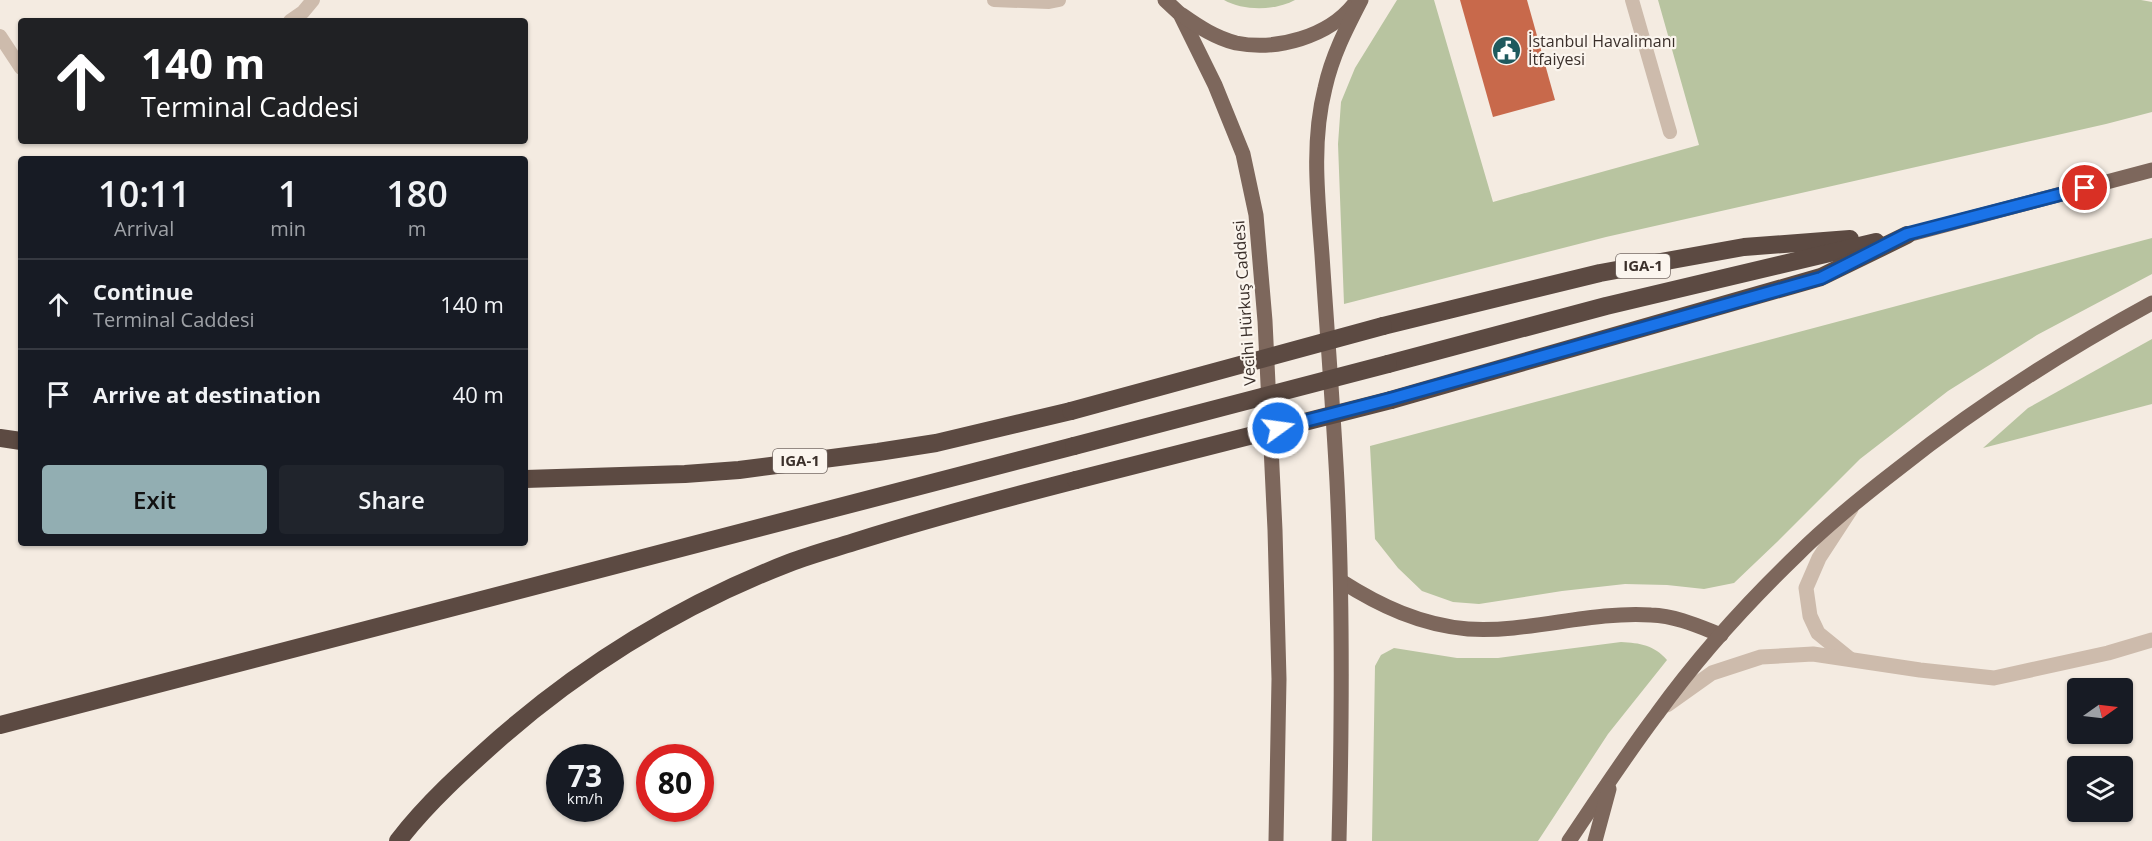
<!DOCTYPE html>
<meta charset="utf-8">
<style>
:root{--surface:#171b24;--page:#20242c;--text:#f1f3f6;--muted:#9ea1a6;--line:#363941;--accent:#92aeb2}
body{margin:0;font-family:"Open Sans",sans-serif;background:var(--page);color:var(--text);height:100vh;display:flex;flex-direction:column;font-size:22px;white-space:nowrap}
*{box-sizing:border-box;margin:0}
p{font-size:20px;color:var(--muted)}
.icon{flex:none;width:33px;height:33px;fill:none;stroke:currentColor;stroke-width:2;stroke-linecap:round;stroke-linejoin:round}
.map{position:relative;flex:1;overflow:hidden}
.details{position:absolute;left:18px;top:156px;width:510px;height:390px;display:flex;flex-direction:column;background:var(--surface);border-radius:6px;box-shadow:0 2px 4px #0004}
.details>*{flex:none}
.guide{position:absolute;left:18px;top:18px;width:510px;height:126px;border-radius:6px;box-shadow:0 2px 4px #0004;background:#202124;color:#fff;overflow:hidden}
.needle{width:39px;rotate:76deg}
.buttons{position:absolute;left:2067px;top:678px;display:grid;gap:12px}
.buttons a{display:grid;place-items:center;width:66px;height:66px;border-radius:6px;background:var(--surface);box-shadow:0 2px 4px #0004;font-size:30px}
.speed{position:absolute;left:546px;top:744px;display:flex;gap:12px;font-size:30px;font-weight:700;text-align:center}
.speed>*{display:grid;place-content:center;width:78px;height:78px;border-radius:50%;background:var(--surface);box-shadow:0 2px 4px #0004;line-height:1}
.speed small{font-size:15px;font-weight:400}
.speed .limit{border:9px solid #d22;background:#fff;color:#111}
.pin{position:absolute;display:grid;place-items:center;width:51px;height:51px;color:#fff;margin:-26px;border:3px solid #fff;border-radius:50%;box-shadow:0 2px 6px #0007}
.me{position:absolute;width:66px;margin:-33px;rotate:76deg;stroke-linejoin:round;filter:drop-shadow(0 0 4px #0008)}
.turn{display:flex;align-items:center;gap:21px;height:126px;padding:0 24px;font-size:27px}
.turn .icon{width:78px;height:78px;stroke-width:2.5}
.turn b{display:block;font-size:42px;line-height:51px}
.eta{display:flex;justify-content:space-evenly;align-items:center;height:102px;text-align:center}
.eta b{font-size:36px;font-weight:600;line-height:42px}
.button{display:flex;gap:12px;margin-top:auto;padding:12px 24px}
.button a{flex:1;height:69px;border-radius:6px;background:var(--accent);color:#111;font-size:24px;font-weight:600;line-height:69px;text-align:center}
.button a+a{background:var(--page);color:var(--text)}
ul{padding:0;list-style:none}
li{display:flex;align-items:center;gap:18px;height:90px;padding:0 24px;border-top:2px solid var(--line)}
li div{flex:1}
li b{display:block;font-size:22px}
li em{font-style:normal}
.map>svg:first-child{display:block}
.green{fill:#b8c4a0}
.building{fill:#c8694b}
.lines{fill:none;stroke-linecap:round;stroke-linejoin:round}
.lane{stroke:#cdbbac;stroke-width:14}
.street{stroke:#cdbbac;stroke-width:15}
.primary{stroke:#7d675c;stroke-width:15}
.highway{stroke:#5c4a42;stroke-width:18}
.highway-bridge{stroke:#5c4a42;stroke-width:18}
.route-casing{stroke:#114b97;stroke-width:15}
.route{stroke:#1a73e8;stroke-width:10}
.labels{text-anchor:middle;stroke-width:4.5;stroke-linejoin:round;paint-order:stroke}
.shield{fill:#fbf5ee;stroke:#756b66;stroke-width:1.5}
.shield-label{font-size:15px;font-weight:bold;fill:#3b302b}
.poi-label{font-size:16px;fill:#3b302b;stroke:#fbf5ee;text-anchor:start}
.street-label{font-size:16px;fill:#3b302b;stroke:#fbf5ee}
</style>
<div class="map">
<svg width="2152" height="841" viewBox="0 0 2152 841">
<rect width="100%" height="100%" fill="#f4ebe1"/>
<g class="green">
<path d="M1224,0H1295C1275,11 1243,11 1224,0Z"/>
<path d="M1397,0H1434L1493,202L1699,145L1658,0H2141L2152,2V112L2106,124L1606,237L1344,304L1338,144L1341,102L1355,68Z"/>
<path d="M2152,238V274L2037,335L1948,391L1860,459L1777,542L1734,583L1704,589L1667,585L1625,584L1562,591L1479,604L1453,602L1422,591L1398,568L1375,539L1370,446Z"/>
<path d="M2152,339V404L1983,448L2028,408Z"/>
<path d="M1621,642C1640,643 1654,645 1667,660L1608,734L1538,841H1372L1375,666L1381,655L1394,648L1457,658H1498Z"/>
</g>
<path class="building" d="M1460,0H1527L1555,100L1493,117Z"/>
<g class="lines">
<g class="lane">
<path d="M994,0L1049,2L1059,0"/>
<path d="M1632,0L1670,132"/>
<path d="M290,21L303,12L313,0"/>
<path d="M0,36L21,68"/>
</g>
<g class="street">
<path d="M1850,659L1818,633L1810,616L1806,588L1819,558L1851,509"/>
<path d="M1667,705L1712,673L1761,657L1813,654L1920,670L1994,678L2108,653L2152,640"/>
</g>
<g class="primary">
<path d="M1165,0L1180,14L1215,85L1243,154L1256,215L1265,321L1275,530L1279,679L1276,841"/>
<path d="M1182,15C1199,27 1216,38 1236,43C1276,51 1329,37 1355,3"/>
<path d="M1907,235L2152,170"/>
<path d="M1341,581C1380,606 1421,625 1468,629C1529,633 1589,611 1651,615C1676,616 1698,626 1721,635"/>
<path d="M1339,841C1342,721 1343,602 1337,482C1333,406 1327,331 1322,255C1318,200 1311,143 1325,88C1332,56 1346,29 1361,0"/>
<path d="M1569,841C1598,798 1626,755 1657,714C1698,657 1747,603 1798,554C1829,523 1863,496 1898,469C1980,404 2060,353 2152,303"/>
<path d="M1595,841L1609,789"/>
</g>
<g class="highway">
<path d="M1383,326L1600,273L1744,247L1850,239"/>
<path d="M1388,364L1606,306L1876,242"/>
<path d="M1391,400L1821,277L1907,235"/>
<path d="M0,438L21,441"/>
<path d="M525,479L685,474L739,470L878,452L936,443L1071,411"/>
<path d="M0,725L1074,446"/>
<path d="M398,841C427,803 464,770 500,738C585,664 683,604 789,563C810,555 832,549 854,542C927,519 1002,499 1076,480"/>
</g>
<g class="highway-bridge">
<path d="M1071,411L1383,326"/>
<path d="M1074,446L1388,364"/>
<path d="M1076,480L1391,400"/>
</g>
</g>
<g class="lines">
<defs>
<path id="route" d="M1278,428L1390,399L1821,278L1907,234L2085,188"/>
</defs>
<use href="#route" class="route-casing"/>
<use href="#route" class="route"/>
</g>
<defs>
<symbol id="civic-disc" viewBox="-11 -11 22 22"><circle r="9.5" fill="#1f5a5e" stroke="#fbf5ee"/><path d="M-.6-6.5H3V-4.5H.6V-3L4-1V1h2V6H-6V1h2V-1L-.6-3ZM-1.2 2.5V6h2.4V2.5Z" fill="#fff"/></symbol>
</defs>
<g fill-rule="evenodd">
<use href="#civic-disc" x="1490" y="34" width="33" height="33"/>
</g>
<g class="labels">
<g class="shield">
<rect x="1616" y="254" width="54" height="24" rx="4.5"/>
<rect x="773" y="449" width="54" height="24" rx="4.5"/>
</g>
<g class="shield-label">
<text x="1643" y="271">IGA-1</text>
<text x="800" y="466">IGA-1</text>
</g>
<g class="poi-label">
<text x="1528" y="47">İstanbul Havalimanı<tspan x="1528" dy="18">İtfaiyesi</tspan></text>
</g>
<g class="street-label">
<text transform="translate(1244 303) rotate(-94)" y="6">Vecihi Hürkuş Caddesi</text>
</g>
</g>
</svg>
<div class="buttons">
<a><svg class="needle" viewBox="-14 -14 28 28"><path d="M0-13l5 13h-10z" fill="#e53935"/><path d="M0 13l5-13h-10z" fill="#9ea1a6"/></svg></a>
<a><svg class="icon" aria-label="layers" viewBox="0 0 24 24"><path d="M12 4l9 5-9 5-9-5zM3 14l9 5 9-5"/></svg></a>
</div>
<div class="speed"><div>73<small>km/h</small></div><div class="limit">80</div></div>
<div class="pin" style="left:2085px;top:188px;background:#d93025"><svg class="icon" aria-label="arrive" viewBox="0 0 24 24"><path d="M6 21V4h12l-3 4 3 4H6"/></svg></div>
<svg class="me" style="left:1278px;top:428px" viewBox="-20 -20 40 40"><circle r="17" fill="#1a73e8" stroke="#fff" stroke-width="3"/><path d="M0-11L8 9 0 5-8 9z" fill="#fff"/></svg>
<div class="guide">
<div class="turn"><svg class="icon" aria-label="ahead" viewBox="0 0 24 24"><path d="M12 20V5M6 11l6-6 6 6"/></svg><div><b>140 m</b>Terminal Caddesi</div></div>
</div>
<section class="details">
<div class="eta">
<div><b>10:11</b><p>Arrival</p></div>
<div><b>1</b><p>min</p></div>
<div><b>180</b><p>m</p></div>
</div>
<ul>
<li><svg class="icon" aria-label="ahead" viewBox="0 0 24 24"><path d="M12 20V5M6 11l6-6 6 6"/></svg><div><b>Continue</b><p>Terminal Caddesi</p></div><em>140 m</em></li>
<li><svg class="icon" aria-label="arrive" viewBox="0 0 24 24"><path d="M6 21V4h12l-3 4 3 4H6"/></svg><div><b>Arrive at destination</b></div><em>40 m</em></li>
</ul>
<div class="button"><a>Exit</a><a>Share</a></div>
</section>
</div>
